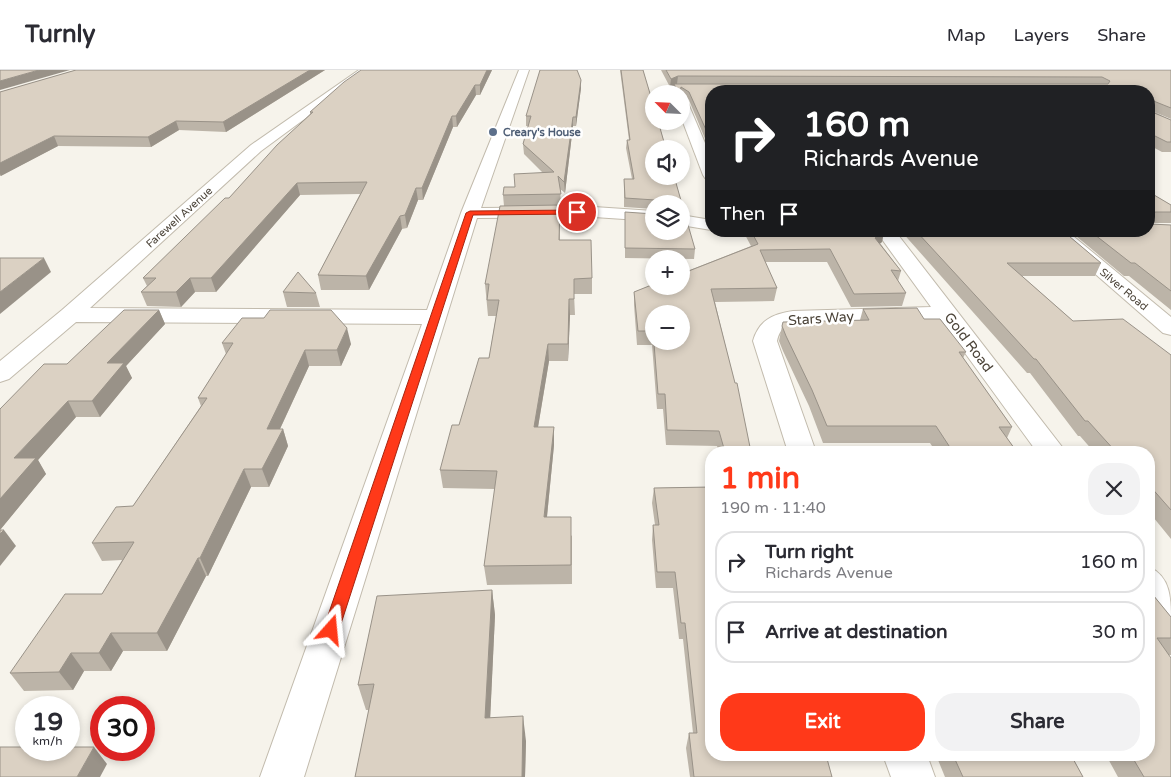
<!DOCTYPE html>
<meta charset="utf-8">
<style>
:root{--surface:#fff;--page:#f2f2f3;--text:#2b2b33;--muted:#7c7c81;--line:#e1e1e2;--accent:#ff3919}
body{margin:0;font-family:"Varela Round",sans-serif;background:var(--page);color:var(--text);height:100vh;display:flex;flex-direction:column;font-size:19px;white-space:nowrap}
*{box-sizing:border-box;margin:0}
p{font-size:16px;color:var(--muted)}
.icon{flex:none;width:28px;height:28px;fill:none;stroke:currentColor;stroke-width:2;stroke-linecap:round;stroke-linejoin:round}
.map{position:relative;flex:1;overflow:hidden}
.sheet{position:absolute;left:705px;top:376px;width:450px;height:315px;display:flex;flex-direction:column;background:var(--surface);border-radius:20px;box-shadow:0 2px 8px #0003}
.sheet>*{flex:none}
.banner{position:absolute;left:705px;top:15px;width:450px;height:152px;border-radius:20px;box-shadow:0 2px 8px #0003;background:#202124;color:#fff;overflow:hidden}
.needle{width:32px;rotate:294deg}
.fabs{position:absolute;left:645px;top:15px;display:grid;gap:10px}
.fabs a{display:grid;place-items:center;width:45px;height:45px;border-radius:50%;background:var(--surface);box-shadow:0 2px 8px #0003;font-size:25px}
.speed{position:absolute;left:15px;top:626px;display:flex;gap:10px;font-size:25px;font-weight:700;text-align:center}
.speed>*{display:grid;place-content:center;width:65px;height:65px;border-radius:50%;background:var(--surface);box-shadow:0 2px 8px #0003;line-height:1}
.speed small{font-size:12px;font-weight:400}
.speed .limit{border:8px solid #d22;background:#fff;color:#111}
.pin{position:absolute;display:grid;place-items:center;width:42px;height:42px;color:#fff;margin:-21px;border:2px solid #fff;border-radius:50%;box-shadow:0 1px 5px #0007}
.me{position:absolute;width:55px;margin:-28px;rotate:18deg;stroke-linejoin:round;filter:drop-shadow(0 0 4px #0008)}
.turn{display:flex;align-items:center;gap:18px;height:105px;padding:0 15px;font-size:22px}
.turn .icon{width:65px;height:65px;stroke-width:2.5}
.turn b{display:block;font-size:35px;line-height:42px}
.then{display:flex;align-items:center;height:48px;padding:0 15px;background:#0003;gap:10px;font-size:19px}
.round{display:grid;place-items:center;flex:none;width:52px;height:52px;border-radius:20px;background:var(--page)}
.summary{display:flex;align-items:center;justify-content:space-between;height:85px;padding:0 15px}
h1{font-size:30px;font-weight:700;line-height:38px;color:var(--accent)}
.button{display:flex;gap:10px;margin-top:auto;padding:10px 15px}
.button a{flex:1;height:58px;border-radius:20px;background:var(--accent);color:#fff;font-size:20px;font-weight:700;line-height:58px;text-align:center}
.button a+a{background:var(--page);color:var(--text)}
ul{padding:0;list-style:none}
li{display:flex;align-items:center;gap:15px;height:62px;margin:0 10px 8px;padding:0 5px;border:2px solid var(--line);border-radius:20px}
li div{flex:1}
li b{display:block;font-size:19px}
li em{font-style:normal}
header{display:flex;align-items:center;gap:30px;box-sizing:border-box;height:70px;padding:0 25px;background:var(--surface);border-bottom:1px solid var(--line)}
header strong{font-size:24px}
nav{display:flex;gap:28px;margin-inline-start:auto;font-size:18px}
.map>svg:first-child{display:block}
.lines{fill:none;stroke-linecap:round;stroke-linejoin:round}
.minor-casing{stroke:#c2bbad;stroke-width:2}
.minor{fill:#fff;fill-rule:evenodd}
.wall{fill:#bcb4a8}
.shaded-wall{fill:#999288}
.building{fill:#dbd1c3;stroke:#999288;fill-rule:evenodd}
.route{fill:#ff3919;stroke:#a62510}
.service-dot{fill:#5c6f8a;stroke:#fff;stroke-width:2}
.labels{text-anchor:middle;stroke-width:5;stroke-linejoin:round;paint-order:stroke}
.far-service-label{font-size:11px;font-weight:bold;fill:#4e5e75;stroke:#fff;text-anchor:start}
.far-street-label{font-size:11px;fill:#4b4338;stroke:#fff}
.street-label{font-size:14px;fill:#4b4338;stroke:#fff}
</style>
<header>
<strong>Turnly</strong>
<nav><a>Map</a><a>Layers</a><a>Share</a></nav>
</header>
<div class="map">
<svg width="1171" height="707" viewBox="0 0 1171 707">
<rect width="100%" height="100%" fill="#f6f3eb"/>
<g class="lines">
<defs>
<g id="minor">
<path d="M359,0H371L261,81L90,238L427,240L461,143L519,0H529L481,138L594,137L654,141V151L594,147L477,148L304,707H260L422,254L76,252L9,309L0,312V291L62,240L251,75Z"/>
<path d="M681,27L687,31L711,87V110L705,108L703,105L681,47Z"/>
<path d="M681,145L711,150V160L681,155Z"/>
<path d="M876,161H895L1066,382H1037L941,250L801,254C787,255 780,257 777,271L816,382H788L753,271C759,250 773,244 793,241L931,237Z"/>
<path d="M1046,161H1067L1171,247V265L1163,263Z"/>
<path d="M1149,497C1171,507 1171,528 1171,555L1158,551L1149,538Z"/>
<path d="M883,685H927L935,707H891Z"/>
</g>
</defs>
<use href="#minor" class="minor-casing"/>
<use href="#minor" class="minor"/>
</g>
<g class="wall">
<path d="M76,0H325L226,62L179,60L151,77L58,76L0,106V22Z"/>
<path d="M361,0H492L480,25H476L457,57H453L423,130H418L407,158L402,159L369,220H321L318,205L360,124L300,125L216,222H195L181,237L147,236L141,222L147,216L143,208L229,128L310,44V42Z"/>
<path d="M620,0H643L682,134L681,140V134H654V139L624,137V109H632L626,78L627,70H629Z"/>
<path d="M661,0H1171V49L1152,41L1171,50V82H1162L1149,75V21H711V83L689,30L681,25V24H673L674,16L670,17Z"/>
<path d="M581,10V18L576,56H573L565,123L560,119L561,135H560V170L592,208V224H574L575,245H570L568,291H549L538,357H554V375L547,447L572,466V514L487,515L484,496L495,419L443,418L440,400L489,288L496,246H488L485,214L504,136L503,125L543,103L524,84L523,74L528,56H526V46Z"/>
<path d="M1149,122L1171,135V153H1150V154L1171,155V240L1129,206H1124L1070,161H1149Z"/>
<path d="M625,142L695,179L694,189L625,188Z"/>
<path d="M743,161H884L882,172L880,173L901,201L898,211L906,223L902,236L851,237L827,192H765L777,218L774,231L715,232L751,382H719L717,376L666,375L663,339H657L652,275H637L634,235V222L751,176Z"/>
<path d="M901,161H1063L1101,193L1095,206H1022L1073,251L1171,285V469L1149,442V382H1094L1080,366H1078L1030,303H1027Z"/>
<path d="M283,222L316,223L320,237H287Z"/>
<path d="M863,239L924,249L966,282L963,288L1012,357L1007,368L1017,382H936L930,373H823L809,336L783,281L779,271L782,256L860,250Z"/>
<path d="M159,240L165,254L126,296L132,308L100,347H76L38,390L46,404L0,460L67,294Z"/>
<path d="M222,273L351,274L341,296H309L280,359H283L288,376L269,417H251L208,506H206L167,581H123L111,601H84L73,620L24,621L10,603L102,524L122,490L102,491L92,473L133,436L201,336L198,328L226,284Z"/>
<path d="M711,417V685L832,707H690L686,678L689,663H693L683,569H679L673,518H656L652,470L653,455H655L652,433L654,418Z"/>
<path d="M492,520L495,545L490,648L526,671L525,707H355L369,640H366L358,615Z"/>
<path d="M1149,520L1171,547V585H1169L1171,707H1118L1106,685H1149Z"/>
<path d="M936,685H1071L1083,707H945Z"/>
</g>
<g class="shaded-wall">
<path d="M39,0H70L0,20V11Z"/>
<path d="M310,0H325L226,62L223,52Z"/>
<path d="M487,0H492L480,25V15Z"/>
<path d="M678,6L677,14L670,17L671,9Z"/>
<path d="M581,10V18L576,56V47Z"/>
<path d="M475,15L476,25L457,57L456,46Z"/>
<path d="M452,46L453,57L423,130L422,118Z"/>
<path d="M573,47V56L565,123L564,112Z"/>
<path d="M176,51L179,60L151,77L148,67Z"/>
<path d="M54,66L58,76L1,106L0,104V93Z"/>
<path d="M297,113L300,125L216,222L211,208Z"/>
<path d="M416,118L418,130L407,158L405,145Z"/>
<path d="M400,146L402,159L369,220L366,206Z"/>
<path d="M1153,147L1149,156V148Z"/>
<path d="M883,161H884L882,172L872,180L875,168Z"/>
<path d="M44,188L51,202L0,244V222Z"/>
<path d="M190,208L195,222L181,237L176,222Z"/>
<path d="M569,229L570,245L568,291V274Z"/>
<path d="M159,240L165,254L126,296L132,308L100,347L92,331L107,293Z"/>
<path d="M347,258L351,274L341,296L337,280Z"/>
<path d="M548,274L549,291L535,375L534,357Z"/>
<path d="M305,280L309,296L272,376L267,359Z"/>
<path d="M68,331L76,347L38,390L46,404L0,460V429L14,388Z"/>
<path d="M554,357V375L545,466L544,447Z"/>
<path d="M283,359L288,376L269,417L262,399Z"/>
<path d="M244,399L251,417L208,506L200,488Z"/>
<path d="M4,460L16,476L0,496V464Z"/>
<path d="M198,488L206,506L167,581L157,563Z"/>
<path d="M492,520L495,545L489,673L485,648Z"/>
<path d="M111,563L123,581L111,601L99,583Z"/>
<path d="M71,583L84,601L73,620L59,602Z"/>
<path d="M523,646L526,671L525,707H522Z"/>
<path d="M94,677L107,694L100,707H77Z"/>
</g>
<g class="building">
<path d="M0,0H39L0,11Z"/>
<path d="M76,0H310L223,52L176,51L148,67L54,66L0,93V22Z"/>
<path d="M361,0H487L480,15H475L456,46H452L422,118H416L405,145L400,146L366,206L318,205L367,112L297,113L211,208H190L176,222H141L156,208H143L225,128H229L277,75L313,42H310L344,12Z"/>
<path d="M540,0H577L581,10L576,47H573L564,112L558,106L561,124L503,125L504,117H515L514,104L554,102L523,74L531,46H526Z"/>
<path d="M621,0H643L654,37V51H658L666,79H654V106H674L682,134L681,135V134H655V130L625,128L624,109H634L627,70H630Z"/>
<path d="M666,0H1171V38L1151,30L1152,42L1171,50V72H1167L1149,63V21H711V71L689,22L681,17L680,24H679L674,14H1108L1110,11L1102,7L678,6L671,9Z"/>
<path d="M1149,122L1171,135V142H1155L1153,147L1149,148Z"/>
<path d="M560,135L559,170H591L592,208L574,209V229H569L568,274H548L534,357H554L544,447H571V495L484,496L497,401L440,400L452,355H459L479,288H489L499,230H487L489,214H485L500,136Z"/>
<path d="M625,142L654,144V161H681V146L686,148L695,179L625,178Z"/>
<path d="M1149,154L1171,155V221L1135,193H1131L1090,161H1149Z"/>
<path d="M751,161H883L875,168L901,201L891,200L906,223L854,224L830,179L760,180L777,218L711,219L735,313H737L751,382H725L719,361L667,360L665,324H658L653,261H638L634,222L654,214V216H681V204L758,174ZM654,244H681V271H654Z"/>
<path d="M916,161H1063L1101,193H1007L1073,251L1123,249L1171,285V440L1149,415V382H1116L1088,351H1085L1036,289H1034Z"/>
<path d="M0,188H44L0,222Z"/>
<path d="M298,202L316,223L283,222Z"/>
<path d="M917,238L924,249H940L966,282H959L1012,357H999L1017,382H953L936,356H827L812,320L786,266L782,256L783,252L869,250L863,239Z"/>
<path d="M124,240H159L107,293H124L92,331H68L14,388H36L0,429V339L44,294H67Z"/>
<path d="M270,240H331L347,258L337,280H305L267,359H283L262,399H244L200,488H198L157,563H111L99,583H71L59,602L10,603L65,524H102L134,472L92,473L116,437L133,436L207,328H198L233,273H222L242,248H264Z"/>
<path d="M711,417V685H826L832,707H694L689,663H697L685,553H681L675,502H657L653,455H659L654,418Z"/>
<path d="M0,460H4L0,464Z"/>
<path d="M492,520L485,648L523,646L522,707H355L374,614L358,615L377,526Z"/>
<path d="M1149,520L1171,547V568H1157L1171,588V707H1144L1131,685H1149Z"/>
<path d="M0,677H26V680H69V677H94L77,707H0Z"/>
<path d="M953,685H1071L1083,707H963Z"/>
</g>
<path class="route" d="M577,140L579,141V144L473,145L339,560L336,564L331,566L326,564L323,560L466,143L470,141Z"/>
<circle class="service-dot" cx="493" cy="62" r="5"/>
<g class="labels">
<g class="far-service-label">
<text x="503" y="66">Creary's House</text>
</g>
<g class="far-street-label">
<text transform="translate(179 147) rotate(-42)" y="4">Farewell Avenue</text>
<text transform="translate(1124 219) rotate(40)" y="4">Silver Road</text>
</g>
<g class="street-label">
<text transform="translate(821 248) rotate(-4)" y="5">Stars Way</text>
<text transform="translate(969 272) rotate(53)" y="5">Gold Road</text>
</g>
</g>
</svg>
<div class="fabs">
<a><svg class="needle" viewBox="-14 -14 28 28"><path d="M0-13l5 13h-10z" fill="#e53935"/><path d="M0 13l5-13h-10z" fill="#7c7c81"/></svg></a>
<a><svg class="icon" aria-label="sound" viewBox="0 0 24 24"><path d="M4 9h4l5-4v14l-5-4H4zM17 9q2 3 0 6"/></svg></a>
<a><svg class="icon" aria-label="layers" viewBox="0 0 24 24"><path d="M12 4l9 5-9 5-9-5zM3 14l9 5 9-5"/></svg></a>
<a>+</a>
<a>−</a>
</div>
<div class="speed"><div>19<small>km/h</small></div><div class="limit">30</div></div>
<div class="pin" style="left:577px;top:142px;background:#d93025"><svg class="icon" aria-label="arrive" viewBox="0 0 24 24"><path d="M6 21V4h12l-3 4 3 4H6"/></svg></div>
<svg class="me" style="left:331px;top:560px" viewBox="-20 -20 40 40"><path d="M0-17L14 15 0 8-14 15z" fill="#ff3919" stroke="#fff" stroke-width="4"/></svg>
<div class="banner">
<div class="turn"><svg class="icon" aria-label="right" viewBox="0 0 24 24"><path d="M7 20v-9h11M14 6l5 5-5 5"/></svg><div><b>160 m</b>Richards Avenue</div></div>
<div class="then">Then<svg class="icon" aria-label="arrive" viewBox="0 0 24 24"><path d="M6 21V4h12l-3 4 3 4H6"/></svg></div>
</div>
<section class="sheet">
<div class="summary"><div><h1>1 min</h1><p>190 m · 11:40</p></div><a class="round"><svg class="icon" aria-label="close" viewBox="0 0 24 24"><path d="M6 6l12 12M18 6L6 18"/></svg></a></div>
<ul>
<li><svg class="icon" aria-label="right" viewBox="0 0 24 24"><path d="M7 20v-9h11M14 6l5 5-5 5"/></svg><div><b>Turn right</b><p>Richards Avenue</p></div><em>160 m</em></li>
<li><svg class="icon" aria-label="arrive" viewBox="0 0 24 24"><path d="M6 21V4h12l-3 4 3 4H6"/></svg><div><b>Arrive at destination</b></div><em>30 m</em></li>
</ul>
<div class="button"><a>Exit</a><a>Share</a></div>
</section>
</div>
